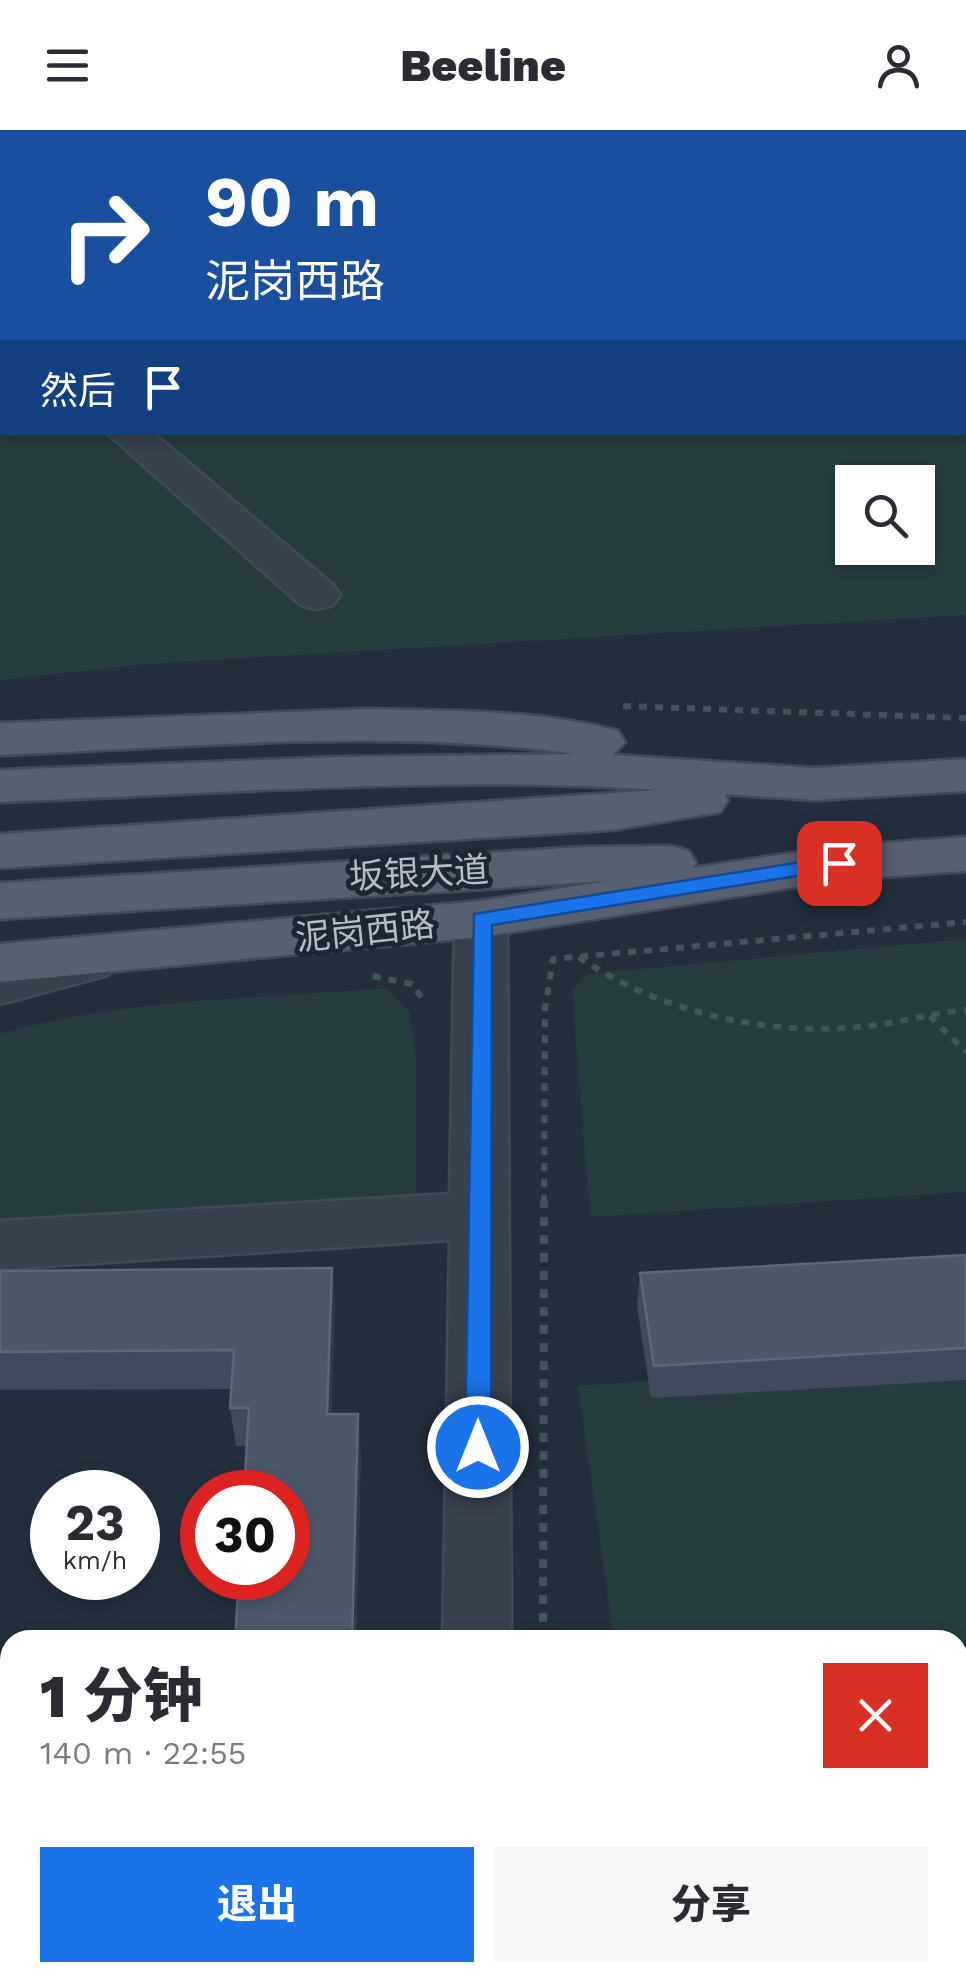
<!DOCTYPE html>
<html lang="zh">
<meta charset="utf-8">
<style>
:root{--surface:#fff;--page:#f7f7f7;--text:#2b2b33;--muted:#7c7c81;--accent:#1a73e8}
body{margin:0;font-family:"Work Sans","Noto Sans SC",sans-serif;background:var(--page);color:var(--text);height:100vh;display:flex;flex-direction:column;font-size:38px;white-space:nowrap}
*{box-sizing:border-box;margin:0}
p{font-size:32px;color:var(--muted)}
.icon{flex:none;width:55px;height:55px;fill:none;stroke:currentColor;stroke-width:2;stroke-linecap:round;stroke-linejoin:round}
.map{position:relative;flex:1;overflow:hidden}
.details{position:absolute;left:0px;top:1500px;width:968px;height:352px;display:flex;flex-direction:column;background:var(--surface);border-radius:30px 30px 0 0;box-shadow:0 5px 15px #0003}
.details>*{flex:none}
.top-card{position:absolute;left:0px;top:0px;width:968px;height:305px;box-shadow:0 5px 15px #0003;background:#1a4fa0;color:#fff;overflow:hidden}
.buttons{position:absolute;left:835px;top:335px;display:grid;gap:20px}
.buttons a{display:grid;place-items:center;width:100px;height:100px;border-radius:0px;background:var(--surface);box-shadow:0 5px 15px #0003;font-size:50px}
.speed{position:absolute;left:30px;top:1340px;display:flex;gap:20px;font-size:50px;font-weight:700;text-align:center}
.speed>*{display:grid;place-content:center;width:130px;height:130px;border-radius:50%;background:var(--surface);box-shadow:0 5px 15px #0003;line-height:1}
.speed small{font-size:25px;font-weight:400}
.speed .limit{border:15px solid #d22;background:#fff;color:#111}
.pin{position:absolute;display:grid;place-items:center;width:85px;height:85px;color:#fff;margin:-42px;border-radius:20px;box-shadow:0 5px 15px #0006}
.me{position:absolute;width:110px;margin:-55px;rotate:0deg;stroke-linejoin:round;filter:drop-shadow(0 0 8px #0008)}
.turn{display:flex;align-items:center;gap:35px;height:210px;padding:0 40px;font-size:45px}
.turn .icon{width:130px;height:130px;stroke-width:2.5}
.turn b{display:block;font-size:70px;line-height:85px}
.then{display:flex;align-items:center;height:95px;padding:0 40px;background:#0003;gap:20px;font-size:38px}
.round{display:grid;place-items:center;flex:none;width:105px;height:105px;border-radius:0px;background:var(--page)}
.summary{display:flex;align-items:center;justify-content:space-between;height:170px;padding:0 40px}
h1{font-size:60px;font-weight:800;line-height:75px}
.primary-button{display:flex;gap:20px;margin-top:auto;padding:20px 40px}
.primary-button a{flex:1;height:115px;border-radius:0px;background:var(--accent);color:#fff;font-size:40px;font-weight:800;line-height:115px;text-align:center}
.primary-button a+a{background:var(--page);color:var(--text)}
header{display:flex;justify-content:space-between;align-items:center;height:130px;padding:0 40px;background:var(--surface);font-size:45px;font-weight:800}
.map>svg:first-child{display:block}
.green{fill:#263c3f;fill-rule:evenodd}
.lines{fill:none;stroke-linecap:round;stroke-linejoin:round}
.minor-casing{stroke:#414a57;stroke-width:5}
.major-casing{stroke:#414a57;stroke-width:5}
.path-far2{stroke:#3f5557;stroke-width:5;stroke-dasharray:5 5;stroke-linecap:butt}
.path-far1{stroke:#3f5557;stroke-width:6;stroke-dasharray:8 8;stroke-linecap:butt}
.path{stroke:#3f5557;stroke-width:8;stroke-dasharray:9 9;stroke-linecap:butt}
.minor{fill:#38414e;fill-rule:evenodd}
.major{fill:#56606e;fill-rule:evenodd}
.wall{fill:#3f4b5c}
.shaded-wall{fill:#2f3b4b}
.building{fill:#4b5868;stroke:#5c6777;stroke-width:2.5}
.route{fill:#1a73e8;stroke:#114b97;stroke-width:2.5}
.labels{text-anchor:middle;stroke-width:10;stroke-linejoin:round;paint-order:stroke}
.street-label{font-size:35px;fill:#b4bcc9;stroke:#1d2633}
</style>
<header><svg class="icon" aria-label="menu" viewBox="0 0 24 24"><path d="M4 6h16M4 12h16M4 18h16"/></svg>Beeline<svg class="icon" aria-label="person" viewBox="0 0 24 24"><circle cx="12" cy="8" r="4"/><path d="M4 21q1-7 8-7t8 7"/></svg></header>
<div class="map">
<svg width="966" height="1851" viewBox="0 0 966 1851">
<rect width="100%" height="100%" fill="#242f3e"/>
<g class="green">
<path d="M0,0H966V485L146,534L0,550ZM2,2H965V302H2ZM852,352H918V418H852Z"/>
<path d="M966,809V1062L590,1087L572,859L587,844Z"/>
<path d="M387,858L410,882L416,929V1070L0,1101V904C123,868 259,869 387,858Z"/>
<path d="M966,1228V1851H662L661,1843L958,1842V1510H614L578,1256Z"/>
</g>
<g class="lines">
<defs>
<g id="minor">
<rect x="0" y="87" width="2" height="25"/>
<rect x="965" y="142" width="1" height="23"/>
<path d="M0,184L2,185V210L0,209Z"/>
<rect x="965" y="265" width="1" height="24"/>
<path d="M106,302H152L333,455L340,465L333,475L317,479L301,475Z"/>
<path d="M481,771L499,776L507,789L511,1510H443L450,1110L0,1139V1091L450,1064L455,789L463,776Z"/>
<path d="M89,813L108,819L115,832L108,845L0,874V836Z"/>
<path d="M438,1842H512L513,1851H437Z"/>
</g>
<g id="major">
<path d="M366,579C449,581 537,579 618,601L625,612L613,625L815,638L966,629V661L815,670L724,664L728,670L720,682L612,700L0,738V704L658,660C440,645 218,664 0,672V640L339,627L575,624C385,598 192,617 0,625V593Z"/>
<path d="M966,707V741L839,750L481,807L0,852V814L481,771L608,751L0,789V753L582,717L671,716L689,721L696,733L693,738L839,716Z"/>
</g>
</defs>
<use href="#minor" class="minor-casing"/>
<use href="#major" class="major-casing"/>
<path class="path-far2" d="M0,28L2,39"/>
<g class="path-far1">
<path d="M623,576L966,588"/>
<path d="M579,827C657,881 764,906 859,897C895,894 930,883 966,880"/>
<path d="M373,846L412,854L426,874"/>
<path d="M930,886L966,922"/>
<path d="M544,1073L545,879L553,829L966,792"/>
</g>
<path class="path" d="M543,1510L544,1071"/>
<use href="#minor" class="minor"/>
<use href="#major" class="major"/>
</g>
<g class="wall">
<path d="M966,1125V1250L651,1268L637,1176L640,1143Z"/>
<path d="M332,1138L335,1177L331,1284L361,1322L356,1510H235L247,1316H236L230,1278L231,1259L0,1260V1141Z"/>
</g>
<g class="shaded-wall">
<path d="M332,1138L335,1177L330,1322L327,1284Z"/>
<path d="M358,1284L361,1322L356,1510H352Z"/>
<path d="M10,1778V1842H18L17,1851H1Z"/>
</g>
<g class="building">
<path d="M5,0H215L217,2H5Z"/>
<path d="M755,0H966V53L965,2H749Z"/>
<path d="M966,1125V1218L654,1236L640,1143Z"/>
<path d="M332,1138L327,1284H358L352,1510H235L239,1448H288V1362H244L249,1278H230L234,1220L0,1222V1141Z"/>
<path d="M0,1734H10V1778L1,1851Z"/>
<path d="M214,1842H344V1851H213Z"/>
</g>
<path class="route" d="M839,726L849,733L846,738L492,795L491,1317L487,1325H469L465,1317L474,784Z"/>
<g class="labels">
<g class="street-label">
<text transform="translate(419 743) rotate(-3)" y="12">坂银大道</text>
<text transform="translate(365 801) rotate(-6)" y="12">泥岗西路</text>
</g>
</g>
</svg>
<div class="buttons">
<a><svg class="icon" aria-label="search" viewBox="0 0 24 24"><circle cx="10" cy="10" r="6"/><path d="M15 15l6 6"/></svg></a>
</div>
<div class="speed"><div>23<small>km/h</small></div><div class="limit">30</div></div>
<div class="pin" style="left:839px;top:733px;background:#d93025"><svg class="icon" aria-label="arrive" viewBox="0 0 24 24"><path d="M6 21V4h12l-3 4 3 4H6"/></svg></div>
<svg class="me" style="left:478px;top:1317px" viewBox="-20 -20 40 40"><circle r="17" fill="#1a73e8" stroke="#fff" stroke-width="3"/><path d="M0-11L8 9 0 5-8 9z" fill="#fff"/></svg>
<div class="top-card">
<div class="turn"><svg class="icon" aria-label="right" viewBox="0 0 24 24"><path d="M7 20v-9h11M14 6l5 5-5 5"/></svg><div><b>90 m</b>泥岗西路</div></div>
<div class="then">然后<svg class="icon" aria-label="arrive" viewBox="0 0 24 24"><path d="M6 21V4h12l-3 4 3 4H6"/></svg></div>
</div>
<section class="details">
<div class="summary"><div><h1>1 分钟</h1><p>140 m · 22:55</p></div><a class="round" style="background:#d93025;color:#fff"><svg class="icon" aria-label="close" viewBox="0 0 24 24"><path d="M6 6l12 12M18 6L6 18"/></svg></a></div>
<div class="primary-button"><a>退出</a><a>分享</a></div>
</section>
</div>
